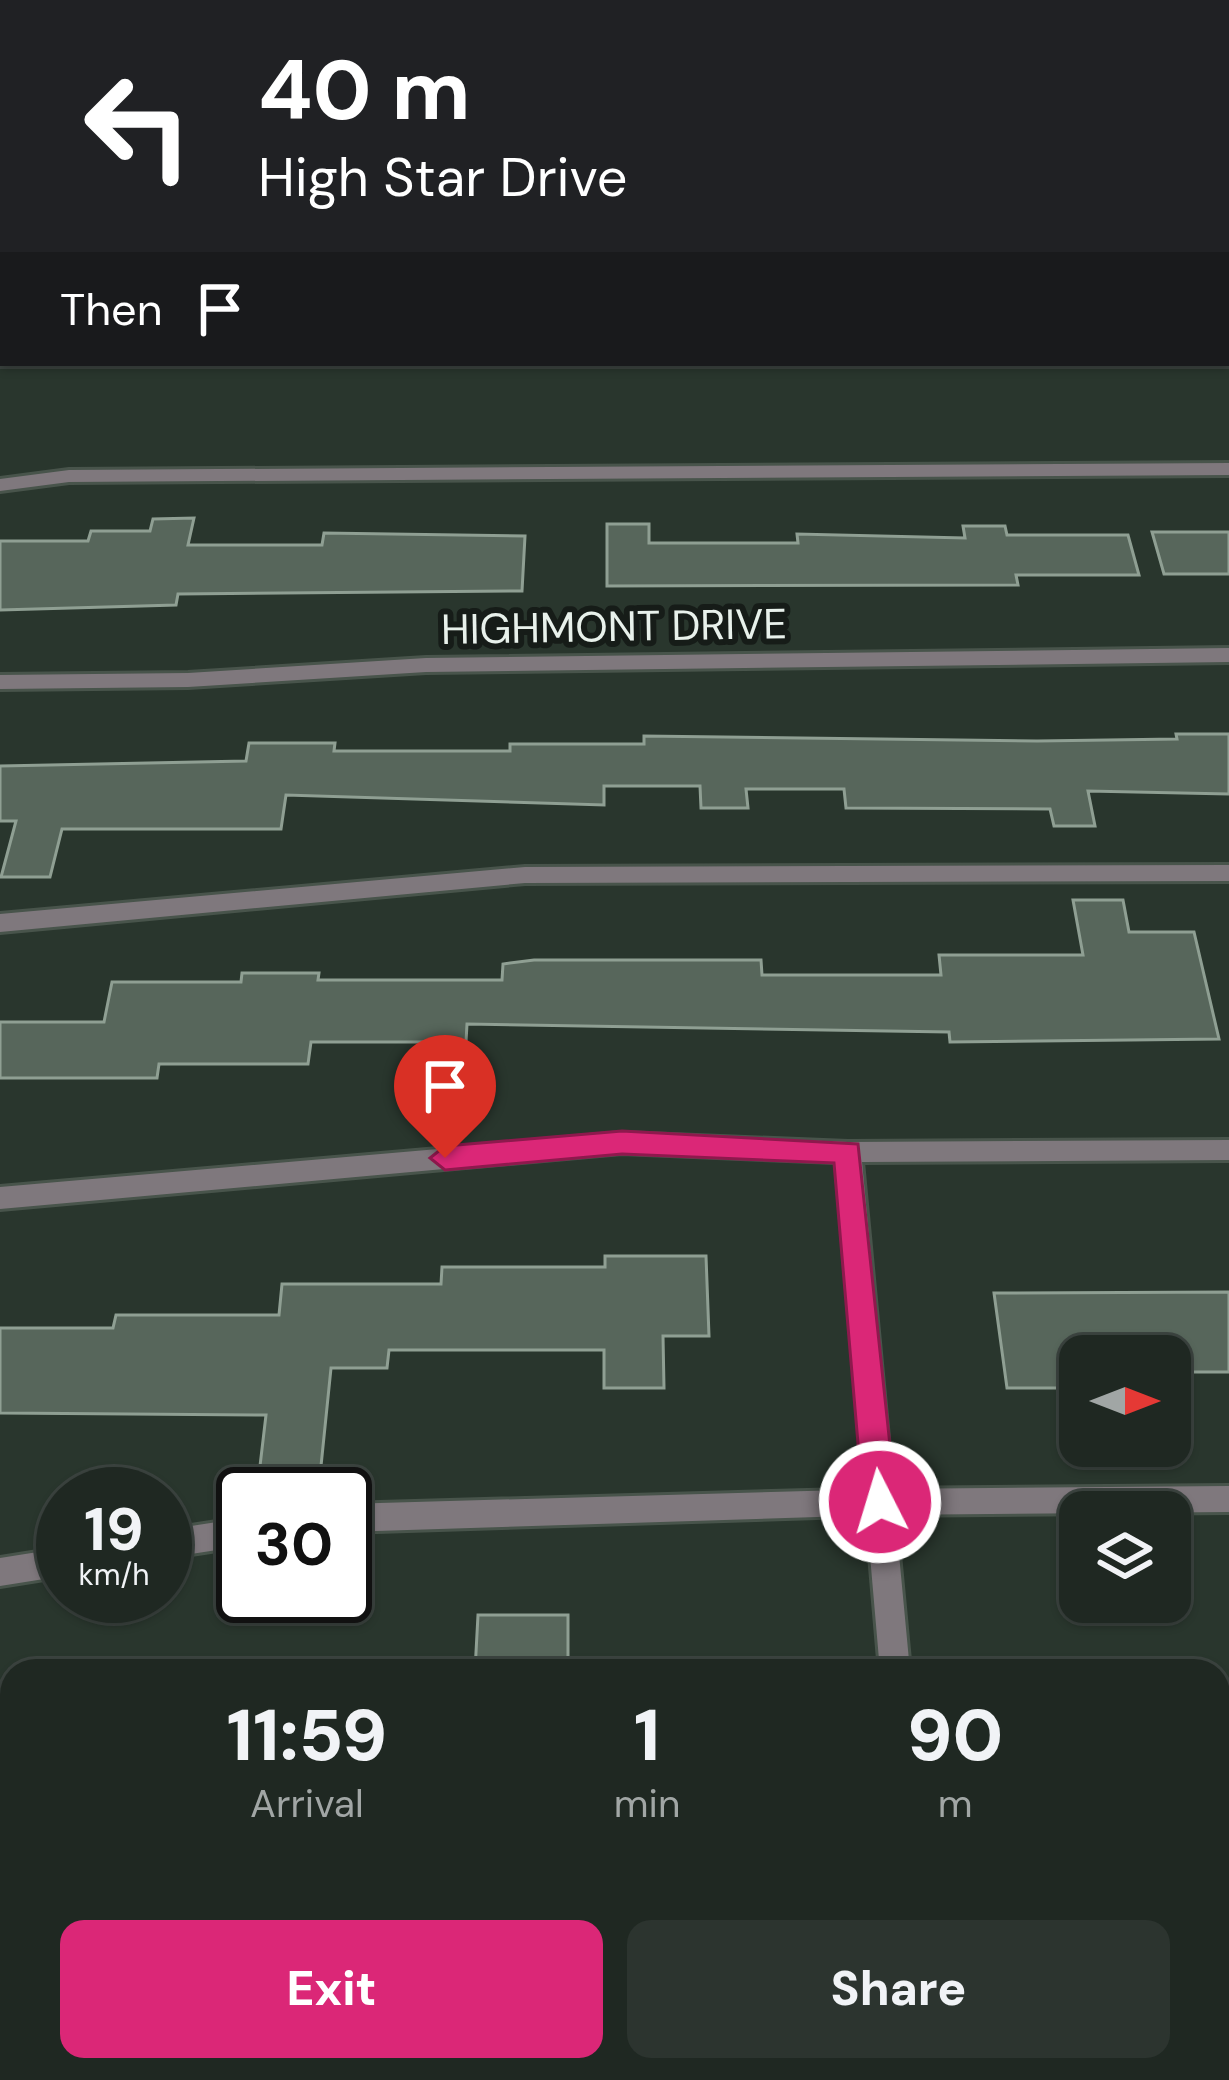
<!DOCTYPE html>
<style>
:root{--surface:#1f2822;--page:#2c342f;--text:#f1f3f6;--muted:#a1a6a5;--line:#3c4440;--accent:#db2777}
body{margin:0;font-family:"DM Sans",sans-serif;background:var(--page);color:var(--text);height:100vh;display:flex;flex-direction:column;font-size:45px;white-space:nowrap}
*{box-sizing:border-box;margin:0}
p{font-size:39px;color:var(--muted)}
.icon{flex:none;width:66px;height:66px;fill:none;stroke:currentColor;stroke-width:2;stroke-linecap:round;stroke-linejoin:round}
.map{position:relative;flex:1;overflow:hidden}
.drawer{position:absolute;left:0px;top:1659px;width:1230px;height:423px;display:flex;flex-direction:column;background:var(--surface);border-radius:36px 36px 0 0;box-shadow:0 3px 9px #0004,0 0 0 3px var(--line)}
.drawer>*{flex:none}
.banner{position:absolute;left:0px;top:0px;width:1230px;height:366px;box-shadow:0 3px 9px #0004,0 0 0 3px var(--line);background:#202124;color:#fff;overflow:hidden}
.needle{width:78px;rotate:90deg}
.controls{position:absolute;left:1059px;top:1335px;display:grid;gap:24px}
.controls a{display:grid;place-items:center;width:132px;height:132px;border-radius:24px;background:var(--surface);box-shadow:0 3px 9px #0004,0 0 0 3px var(--line);font-size:60px}
.speed{position:absolute;left:36px;top:1467px;display:flex;gap:24px;font-size:60px;font-weight:700;text-align:center}
.speed>*{display:grid;place-content:center;width:156px;height:156px;border-radius:50%;background:var(--surface);box-shadow:0 3px 9px #0004,0 0 0 3px var(--line);line-height:1}
.speed small{font-size:30px;font-weight:400}
.speed .limit{border:6px solid #111;border-radius:18px;background:#fff;color:#111}
.pin{position:absolute;display:grid;place-items:center;width:102px;height:102px;color:#fff;margin:-123px -51px;border-radius:50% 50% 50% 0;rotate:-45deg;box-shadow:0 0 12px #0007}
.pin .icon{rotate:45deg}
.me{position:absolute;width:132px;margin:-66px;rotate:355deg;stroke-linejoin:round;filter:drop-shadow(0 0 9px #0008)}
.turn{display:flex;align-items:center;gap:42px;height:252px;padding:0 60px;font-size:54px}
.turn .icon{width:156px;height:156px;stroke-width:2.5}
.turn b{display:block;font-size:84px;line-height:102px}
.then{display:flex;align-items:center;height:114px;padding:0 60px;background:#0003;gap:24px;font-size:45px}
.eta{display:flex;justify-content:space-evenly;align-items:center;height:204px;text-align:center}
.eta b{font-size:72px;font-weight:800;line-height:84px}
.primary-button{display:flex;gap:24px;margin-top:auto;padding:24px 60px}
.primary-button a{flex:1;height:138px;border-radius:24px;background:var(--accent);color:#fff;font-size:48px;font-weight:800;line-height:138px;text-align:center}
.primary-button a+a{background:var(--page);color:var(--text)}
.map>svg:first-child{display:block}
.building{fill:#57665b;stroke:#8f9f93;stroke-width:3}
.lines{fill:none;stroke-linecap:round;stroke-linejoin:round}
.service-casing{stroke:#48544b;stroke-width:6}
.minor-casing{stroke:#48544b;stroke-width:6}
.service{fill:#7f787d;fill-rule:evenodd}
.minor{fill:#7f787d;fill-rule:evenodd}
.route{fill:#db2777;stroke:#8e194d;stroke-width:3}
.labels{text-anchor:middle;stroke-width:12;stroke-linejoin:round;paint-order:stroke}
.street-label{font-size:42px;fill:#e8f1eb;stroke:#161c18}
</style>
<div class="map">
<svg width="1229" height="2080" viewBox="0 0 1229 2080">
<rect width="100%" height="100%" fill="#29362d"/>
<g class="building">
<path d="M194,518L188,545H322L324,533L525,536L522,591L178,594L176,605L0,610V541H88L91,531H150L153,519Z"/>
<path d="M607,524H649V543H798L797,534L965,538L963,526H1005L1007,535H1128L1139,575H1016L1018,585L607,586Z"/>
<path d="M1152,532H1229V574H1164Z"/>
<path d="M1176,734H1229V794L1088,791L1095,826H1054L1050,809L846,808L844,789H746L748,808H701L700,786H604V805L286,795L281,829H62L50,877H1L16,821H0V766L246,761L249,743H335L334,751H510V744H644V736L1037,741L1177,739Z"/>
<path d="M1073,900H1123L1129,932H1194L1219,1039L950,1042L949,1032L467,1024L466,1042H311L308,1064H159L157,1078H0V1022H104L112,982H241L242,973H319L318,980H502L503,964L534,960H761L762,975H941L939,955H1083Z"/>
<path d="M605,1256H706L709,1336H663L664,1388H604V1350H389L387,1368H331L321,1466H260L266,1415L0,1413V1328H113L116,1315H279L282,1284H441L442,1267H605Z"/>
<path d="M1229,1292V1372H1170V1356H1080V1388H1007L994,1293Z"/>
<path d="M478,1615H568V1671H475Z"/>
</g>
<g class="lines">
<defs>
<g id="service">
<path d="M151,0H165L150,3Z"/>
<rect x="580" y="0" width="14" height="3"/>
<path d="M1009,0H1023L1024,3H1010Z"/>
<rect x="1227" y="174" width="2" height="10"/>
<path d="M1229,463V475L69,482L0,491V479L69,470Z"/>
<path d="M1229,865V881L525,883L0,932V914L525,867Z"/>
<path d="M1229,1486V1512L880,1515L345,1532V1504L880,1489Z"/>
<path d="M243,1518V1546L165,1558V1530Z"/>
<path d="M63,1548V1576L0,1586V1558Z"/>
</g>
<g id="minor">
<rect x="364" y="0" width="14" height="3"/>
<path d="M784,0H798L799,3H785Z"/>
<rect x="0" y="83" width="3" height="8"/>
<path d="M3,218V228L0,229V219Z"/>
<rect x="1227" y="315" width="2" height="10"/>
<path d="M1229,648V662L426,672L188,687L0,689V675L188,673L426,658Z"/>
<path d="M622,1133L848,1142L1229,1140V1160L862,1162L910,1671H880L836,1162L622,1153L0,1209V1187Z"/>
<path d="M12,2028V2062L0,2063V2029Z"/>
<rect x="915" y="2070" width="34" height="10"/>
</g>
</defs>
<use href="#service" class="service-casing"/>
<use href="#minor" class="minor-casing"/>
<use href="#service" class="service"/>
<use href="#minor" class="minor"/>
</g>
<path class="route" d="M622,1131L858,1144L896,1502L891,1513L880,1518L868,1513L863,1502L834,1163L622,1154L445,1170L430,1158L445,1146Z"/>
<g class="labels">
<g class="street-label">
<text transform="translate(614 626) rotate(-1)" y="15">HIGHMONT DRIVE</text>
</g>
</g>
</svg>
<div class="controls">
<a><svg class="needle" viewBox="-14 -14 28 28"><path d="M0-13l5 13h-10z" fill="#e53935"/><path d="M0 13l5-13h-10z" fill="#a1a6a5"/></svg></a>
<a><svg class="icon" aria-label="layers" viewBox="0 0 24 24"><path d="M12 4l9 5-9 5-9-5zM3 14l9 5 9-5"/></svg></a>
</div>
<div class="speed"><div>19<small>km/h</small></div><div class="limit">30</div></div>
<div class="pin" style="left:445px;top:1158px;background:#d93025"><svg class="icon" aria-label="arrive" viewBox="0 0 24 24"><path d="M6 21V4h12l-3 4 3 4H6"/></svg></div>
<svg class="me" style="left:880px;top:1502px" viewBox="-20 -20 40 40"><circle r="17" fill="#db2777" stroke="#fff" stroke-width="3"/><path d="M0-11L8 9 0 5-8 9z" fill="#fff"/></svg>
<div class="banner">
<div class="turn"><svg class="icon" aria-label="left" viewBox="0 0 24 24"><path d="M17 20v-9H6M10 6l-5 5 5 5"/></svg><div><b>40 m</b>High Star Drive</div></div>
<div class="then">Then<svg class="icon" aria-label="arrive" viewBox="0 0 24 24"><path d="M6 21V4h12l-3 4 3 4H6"/></svg></div>
</div>
<section class="drawer">
<div class="eta">
<div><b>11:59</b><p>Arrival</p></div>
<div><b>1</b><p>min</p></div>
<div><b>90</b><p>m</p></div>
</div>
<div class="primary-button"><a>Exit</a><a>Share</a></div>
</section>
</div>
